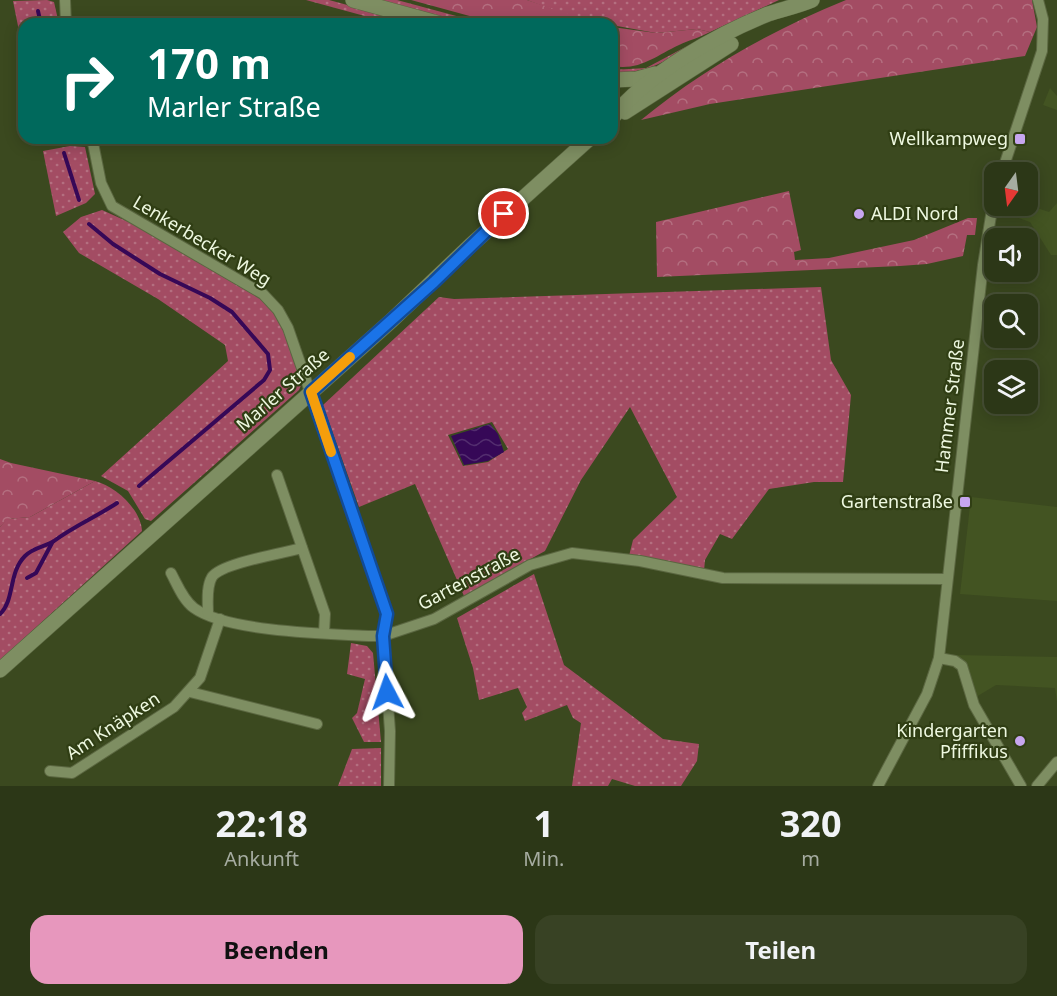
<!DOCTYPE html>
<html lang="de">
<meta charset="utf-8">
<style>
:root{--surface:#2c3717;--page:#384224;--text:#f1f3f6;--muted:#a6aca1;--line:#485136;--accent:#e797bd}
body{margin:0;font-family:"Noto Sans",sans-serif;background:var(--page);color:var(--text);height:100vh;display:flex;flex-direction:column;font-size:22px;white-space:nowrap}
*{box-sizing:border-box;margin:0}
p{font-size:20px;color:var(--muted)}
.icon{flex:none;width:33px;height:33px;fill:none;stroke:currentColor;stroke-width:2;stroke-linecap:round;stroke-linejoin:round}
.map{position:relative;height:786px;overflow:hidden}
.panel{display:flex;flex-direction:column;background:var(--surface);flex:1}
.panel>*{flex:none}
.top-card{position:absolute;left:18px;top:18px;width:600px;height:126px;border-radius:18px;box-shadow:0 3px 15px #0003,0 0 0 2px var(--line);background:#00695c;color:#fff;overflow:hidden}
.needle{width:39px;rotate:194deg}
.fabs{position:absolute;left:984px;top:162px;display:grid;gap:12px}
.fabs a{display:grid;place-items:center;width:54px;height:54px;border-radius:12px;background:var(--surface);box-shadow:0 3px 15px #0003,0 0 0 2px var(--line);font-size:30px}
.pin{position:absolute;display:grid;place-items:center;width:51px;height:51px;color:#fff;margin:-26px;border:3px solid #fff;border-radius:50%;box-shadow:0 2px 6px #0007}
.me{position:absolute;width:66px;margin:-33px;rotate:356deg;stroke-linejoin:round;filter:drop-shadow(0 0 4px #0008)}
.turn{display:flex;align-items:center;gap:21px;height:126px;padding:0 30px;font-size:27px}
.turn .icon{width:78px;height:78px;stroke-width:2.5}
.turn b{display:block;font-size:42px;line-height:51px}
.eta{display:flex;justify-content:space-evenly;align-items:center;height:102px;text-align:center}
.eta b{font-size:36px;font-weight:700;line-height:42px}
.action{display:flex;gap:12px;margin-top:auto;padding:12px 30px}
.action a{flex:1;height:69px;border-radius:18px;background:var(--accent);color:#111;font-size:24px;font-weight:700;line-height:69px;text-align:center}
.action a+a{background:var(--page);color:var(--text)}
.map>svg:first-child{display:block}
.built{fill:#435422}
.green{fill:url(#green-dots);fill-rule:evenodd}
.forest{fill:url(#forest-crowns)}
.water{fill:url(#water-waves)}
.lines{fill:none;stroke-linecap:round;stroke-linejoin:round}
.stream{stroke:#360857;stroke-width:4}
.street-casing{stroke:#5b6741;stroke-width:12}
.secondary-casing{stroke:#5b6741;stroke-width:16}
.street{stroke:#7e8e62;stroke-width:10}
.secondary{stroke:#7e8e62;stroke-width:15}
.route-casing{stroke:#114b97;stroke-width:15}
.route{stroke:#1a73e8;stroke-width:10}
.slow{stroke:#f59e0b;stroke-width:10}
.poi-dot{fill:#c7a6ef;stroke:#303e14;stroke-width:2}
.labels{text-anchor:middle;stroke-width:4.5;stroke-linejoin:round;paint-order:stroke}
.poi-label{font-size:18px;fill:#eef8e0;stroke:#303e14;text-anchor:end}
.street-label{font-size:18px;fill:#eef8e0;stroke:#303e14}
</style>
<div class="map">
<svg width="1057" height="786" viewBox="0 0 1057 786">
<defs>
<pattern id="green-dots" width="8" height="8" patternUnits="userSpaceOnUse" patternTransform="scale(1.5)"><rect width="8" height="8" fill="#a34c63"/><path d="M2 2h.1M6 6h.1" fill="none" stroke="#b46f80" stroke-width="1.8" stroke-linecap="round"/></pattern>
<pattern id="forest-crowns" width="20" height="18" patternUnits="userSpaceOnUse" patternTransform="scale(1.5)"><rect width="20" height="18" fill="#a34c63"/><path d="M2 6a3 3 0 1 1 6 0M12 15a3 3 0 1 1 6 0" fill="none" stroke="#b46f80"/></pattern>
<pattern id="water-waves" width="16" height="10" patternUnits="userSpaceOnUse" patternTransform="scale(1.5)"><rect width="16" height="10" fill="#360857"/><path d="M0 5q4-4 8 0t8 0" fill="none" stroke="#532d6f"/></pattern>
</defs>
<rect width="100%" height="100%" fill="#3b491f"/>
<g class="built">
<path d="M1050,88L1057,96V110L1043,105Z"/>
<path d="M1057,203V255H1051L1030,222L1005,213L1007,206L1028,205L1049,212Z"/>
<path d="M971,497L1057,507V601L960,594Z"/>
<path d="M955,655L1057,657V702L1055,688L996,685L976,697L969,671L954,657Z"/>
</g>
<g class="green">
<path d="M47,0L54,2L59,24H24V56L13,1Z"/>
<path d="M306,0H329L417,24H394Z"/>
<path d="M379,0H397L486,24H466Z"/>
<path d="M527,0H779L710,32L697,29L656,33L578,19Z"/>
<path d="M693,43C662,65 650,70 612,75V70L646,68Z"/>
<path d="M70,146L85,147L95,194L86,203L56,216L43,151Z"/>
<path d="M102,210L133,224L266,301L280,319L303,381L299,390L151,521L145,519L128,491L101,476L228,361L225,345L158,299L79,253L63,232L81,217Z"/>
<path d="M821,287L831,360L851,395L843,482H814L769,489L732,539L720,534L705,560L704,571L629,556L633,540L677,497L630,407L581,480L545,551L464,596L415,484L359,507L323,405L439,297L454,299ZM492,422L508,449L488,462L463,466L448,435Z"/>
<path d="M95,481C115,486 141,509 142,531L0,660V527L7,519L30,517Z"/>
<path d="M534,574L564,665L663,739L699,744L697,761L681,786H635L612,779L608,786H572L581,723L573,718L567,705L525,721L522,713L527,707L518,688L479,700L473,668L457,618Z"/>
<path d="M351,643L367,646L373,653L381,742H364L352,718L357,713L365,679L347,674Z"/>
<path d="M381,748V786H338L352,749Z"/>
</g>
<g class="forest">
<path d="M411,0H527L599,24H499Z"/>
<path d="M846,0H1032L1037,27L1025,56L710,104L641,120C703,69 772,30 846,0Z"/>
<path d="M612,27L656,33L697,29L710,32C699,38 689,40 679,45C655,56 640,71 612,66Z"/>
<path d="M789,191L801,250L794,252L795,260L829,258L914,240L968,218H977L975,235H967L963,256L927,264L900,266L657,277L656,222Z"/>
<path d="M0,459L11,463L95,481L30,517L8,519L0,527Z"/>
</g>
<path class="water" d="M490,424L498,434L504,452L488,461L464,465L451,436Z"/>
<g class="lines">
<g class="stream">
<path d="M38,11L41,24"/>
<path d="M64,153L79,200"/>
<path d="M89,224L113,244L160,274L210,298L232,312L268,354L270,370L264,380L139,486"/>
<path d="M27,578L36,573L52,543"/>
<path d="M0,614C15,600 8,573 25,556C34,547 45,547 54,541C74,526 96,517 117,503"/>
</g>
<defs>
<g id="street">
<path d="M65,0L66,24"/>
<path d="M92,138L101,183L112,206L263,294L278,310L288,328L387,614L383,636L390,731L389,786"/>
<path d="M1002,172L1042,51L1043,19L1038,0"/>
<path d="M277,475L325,614L324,633"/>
<path d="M171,573C177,584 183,600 194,608C227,632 329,634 371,636H383L434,619L530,565L572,553L640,561L723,578L947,579"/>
<path d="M208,614C208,603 206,587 212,577C221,563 284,553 302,548"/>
<path d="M939,658L955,661L962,666L974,705L1021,786"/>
<path d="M190,692L317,724"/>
<path d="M50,771L72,773L174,707L200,678L220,619"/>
<path d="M878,786L927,694L939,658L983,265L994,197"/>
<path d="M1037,786L1057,762"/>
</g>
<g id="secondary">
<path d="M353,0L441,24"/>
<path d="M612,80L637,79L655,74"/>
<path d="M625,112L731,44"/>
<path d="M612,118C647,74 716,35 768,14C783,9 798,6 812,0"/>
<path d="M0,670L391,321L471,245L590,138"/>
</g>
</defs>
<use href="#street" class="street-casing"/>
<use href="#secondary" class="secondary-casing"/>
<use href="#street" class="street"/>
<use href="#secondary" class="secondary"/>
</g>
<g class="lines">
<defs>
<path id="route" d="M387,692L383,636L387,614L311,392L434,282L504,214"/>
</defs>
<use href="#route" class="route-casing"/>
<use href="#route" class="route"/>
<path class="slow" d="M331,452L311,392L350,357"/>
</g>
<g class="poi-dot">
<rect x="1014" y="133" width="12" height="12" rx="3"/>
<circle cx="859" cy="214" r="6"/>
<rect x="959" y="496" width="12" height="12" rx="3"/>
<circle cx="1020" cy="741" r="6"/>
</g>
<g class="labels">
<g class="poi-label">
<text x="1008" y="145">Wellkampweg</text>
<text x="871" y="220" text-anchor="start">ALDI Nord</text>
<text x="953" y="508">Gartenstraße</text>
<text x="1008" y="737">Kindergarten<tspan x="1008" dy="21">Pfiffikus</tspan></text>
</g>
<g class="street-label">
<text transform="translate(202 241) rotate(31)" y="6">Lenkerbecker Weg</text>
<text transform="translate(283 390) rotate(-41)" y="6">Marler Straße</text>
<text transform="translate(950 406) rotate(-83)" y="6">Hammer Straße</text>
<text transform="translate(469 579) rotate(-28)" y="6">Gartenstraße</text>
<text transform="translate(113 726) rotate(-33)" y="6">Am Knäpken</text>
</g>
</g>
</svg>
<div class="fabs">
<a><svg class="needle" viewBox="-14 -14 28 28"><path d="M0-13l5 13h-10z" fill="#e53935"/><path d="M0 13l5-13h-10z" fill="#a6aca1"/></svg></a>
<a><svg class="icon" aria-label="sound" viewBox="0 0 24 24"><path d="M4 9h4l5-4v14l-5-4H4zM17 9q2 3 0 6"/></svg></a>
<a><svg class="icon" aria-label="search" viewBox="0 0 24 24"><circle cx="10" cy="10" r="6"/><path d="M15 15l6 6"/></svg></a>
<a><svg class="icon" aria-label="layers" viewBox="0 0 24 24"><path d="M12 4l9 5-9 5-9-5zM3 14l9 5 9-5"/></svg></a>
</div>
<div class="pin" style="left:504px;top:214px;background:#d93025"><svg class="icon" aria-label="arrive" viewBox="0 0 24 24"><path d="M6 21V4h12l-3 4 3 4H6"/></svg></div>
<svg class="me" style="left:387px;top:692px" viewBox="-20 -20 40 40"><path d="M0-17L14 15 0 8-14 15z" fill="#1a73e8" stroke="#fff" stroke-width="4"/></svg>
<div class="top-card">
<div class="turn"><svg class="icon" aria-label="right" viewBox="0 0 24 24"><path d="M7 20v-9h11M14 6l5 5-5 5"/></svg><div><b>170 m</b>Marler Straße</div></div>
</div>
</div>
<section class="panel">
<div class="eta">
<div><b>22:18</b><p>Ankunft</p></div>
<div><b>1</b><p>Min.</p></div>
<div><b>320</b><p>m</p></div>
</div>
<div class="action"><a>Beenden</a><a>Teilen</a></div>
</section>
